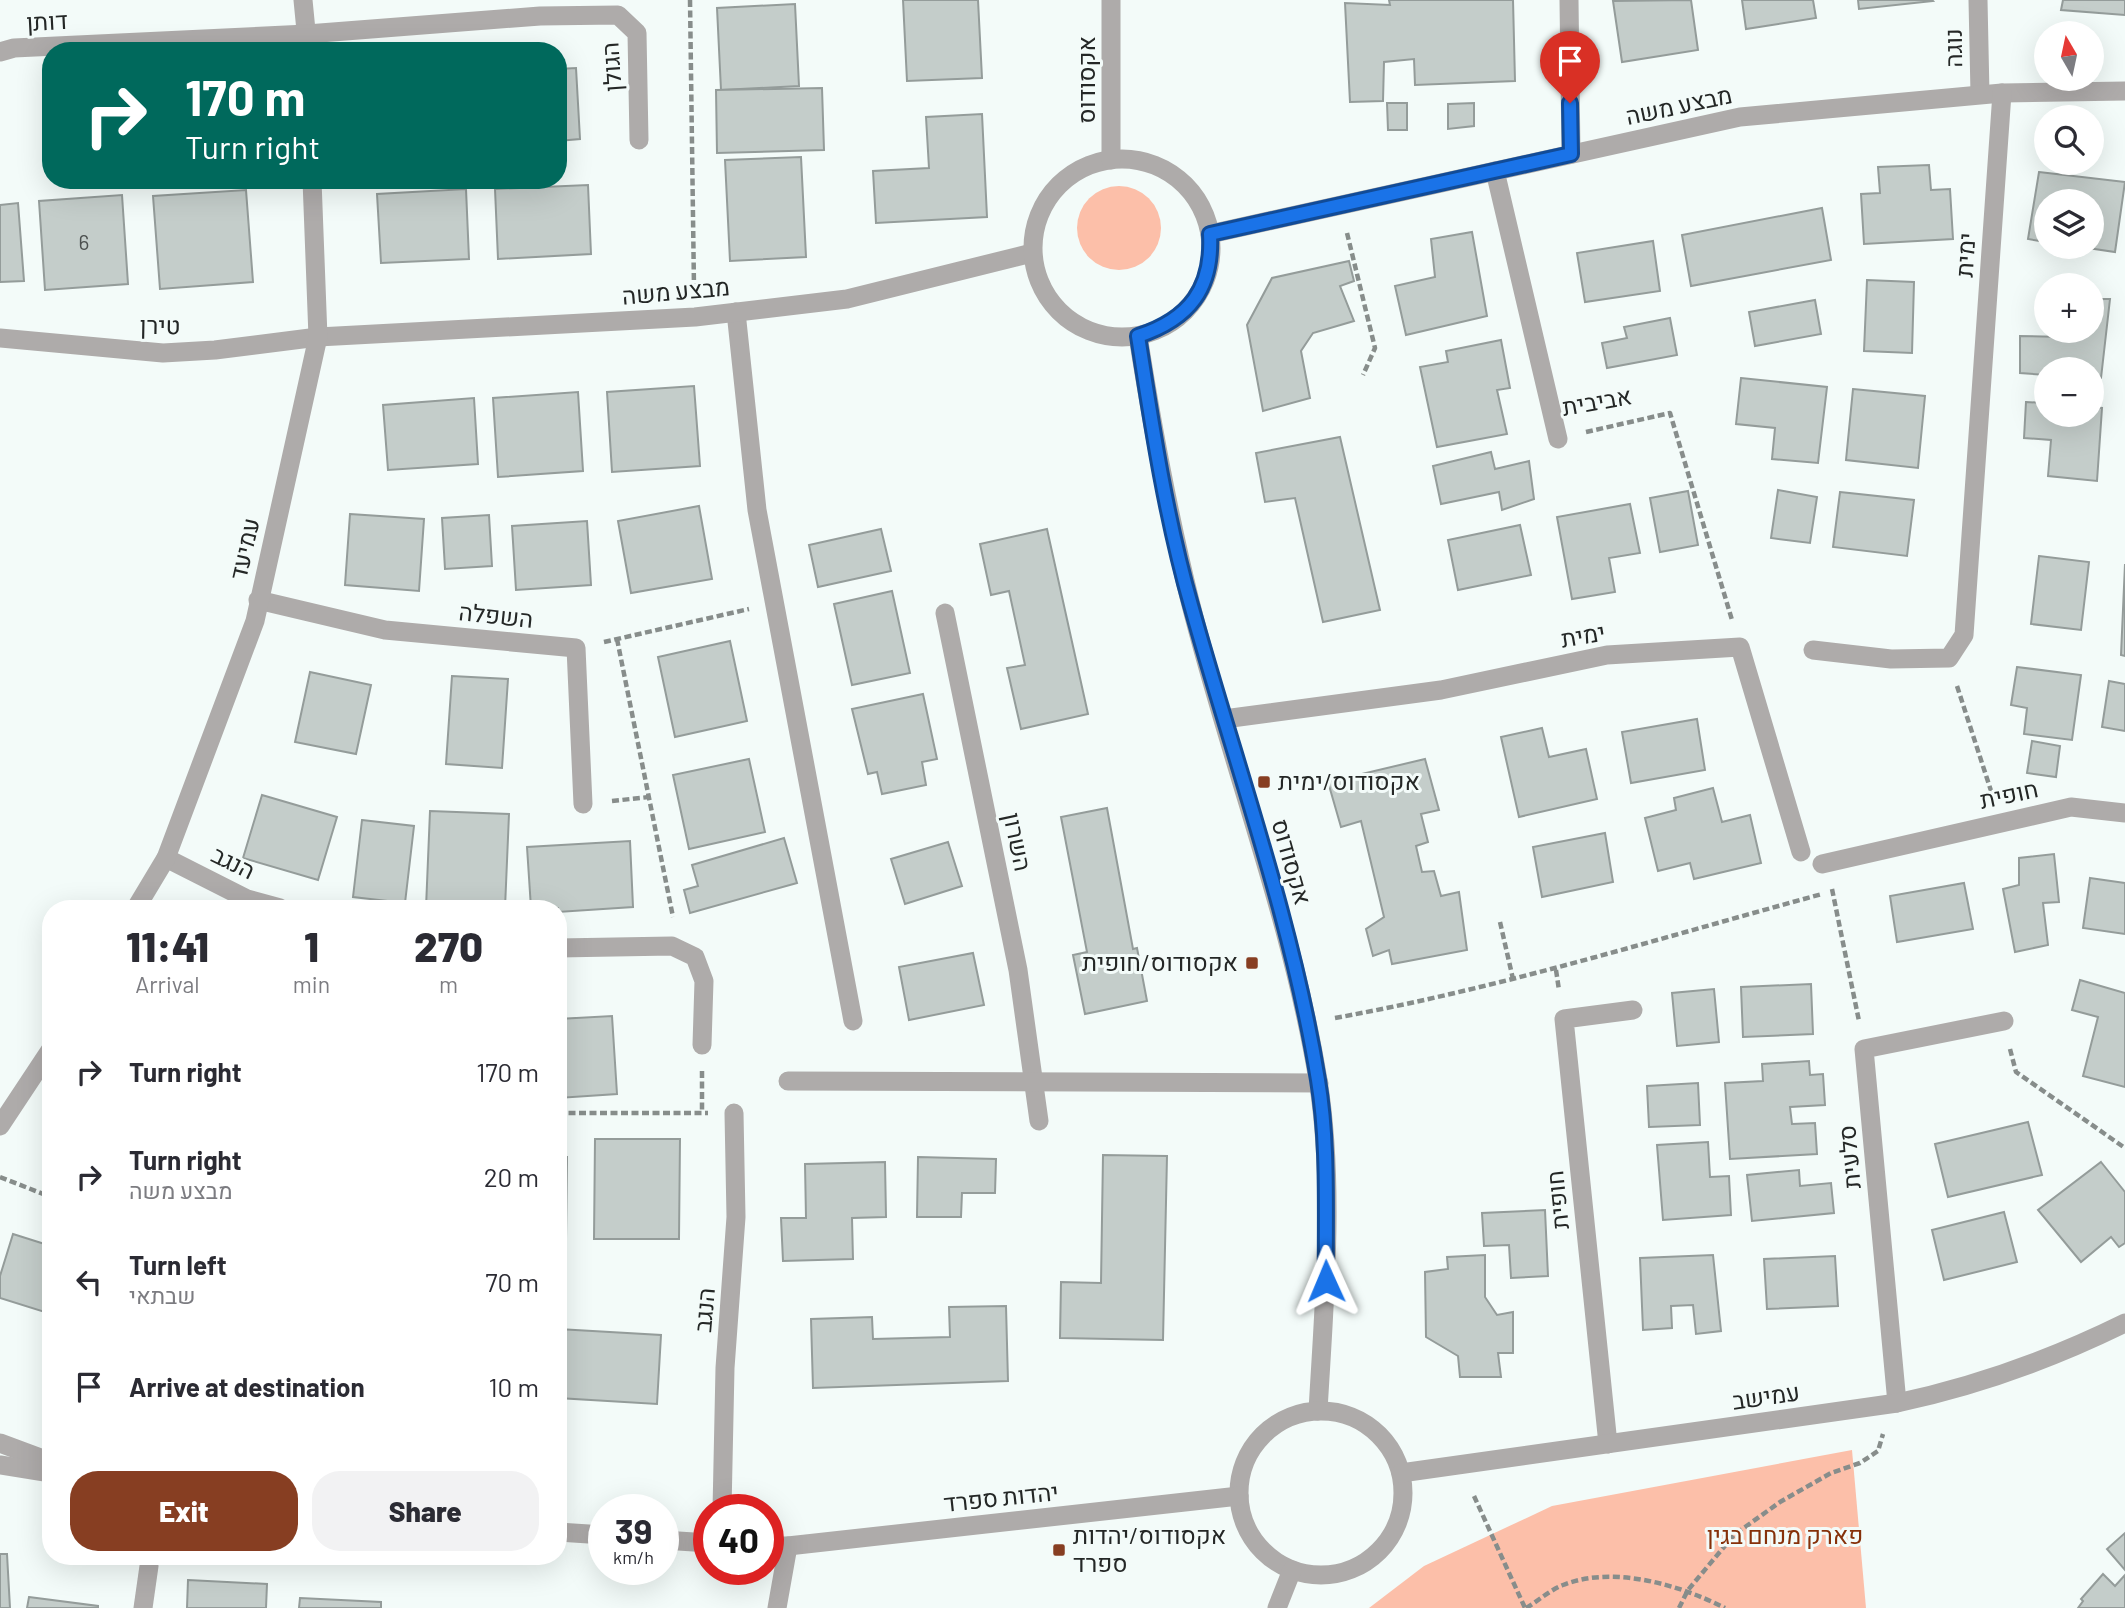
<!DOCTYPE html>
<meta charset="utf-8">
<style>
:root{--surface:#fff;--page:#f2f2f3;--text:#2b2b33;--muted:#7c7c81;--accent:#873e22}
body{margin:0;font-family:Barlow,Heebo,sans-serif;background:var(--page);color:var(--text);height:100vh;display:flex;flex-direction:column;font-size:26px;white-space:nowrap}
*{box-sizing:border-box;margin:0}
p{font-size:23px;color:var(--muted)}
.icon{flex:none;width:38px;height:38px;fill:none;stroke:currentColor;stroke-width:2;stroke-linecap:round;stroke-linejoin:round}
.map{position:relative;flex:1;overflow:hidden}
.details{position:absolute;left:42px;top:900px;width:525px;height:665px;display:flex;flex-direction:column;background:var(--surface);border-radius:28px;box-shadow:0 7px 28px #0002}
.details>*{flex:none}
.banner{position:absolute;left:42px;top:42px;width:525px;height:147px;border-radius:28px;box-shadow:0 7px 28px #0002;background:#00695c;color:#fff;overflow:hidden}
.needle{width:46px;rotate:351deg}
.tools{position:absolute;left:2034px;top:21px;display:grid;gap:14px}
.tools a{display:grid;place-items:center;width:70px;height:70px;border-radius:50%;background:var(--surface);box-shadow:0 7px 28px #0002;font-size:35px}
.speed{position:absolute;left:588px;top:1494px;display:flex;gap:14px;font-size:35px;font-weight:700;text-align:center}
.speed>*{display:grid;place-content:center;width:91px;height:91px;border-radius:50%;background:var(--surface);box-shadow:0 7px 28px #0002;line-height:1}
.speed small{font-size:18px;font-weight:400}
.speed .limit{border:10px solid #d22;background:#fff;color:#111}
.pin{position:absolute;display:grid;place-items:center;width:60px;height:60px;color:#fff;margin:-72px -30px;border-radius:50% 50% 50% 0;rotate:-45deg;box-shadow:0 0 7px #0007}
.pin .icon{rotate:45deg}
.me{position:absolute;width:77px;margin:-38px;rotate:359deg;stroke-linejoin:round;filter:drop-shadow(0 0 5px #0008)}
.turn{display:flex;align-items:center;gap:24px;height:147px;padding:0 28px;font-size:32px}
.turn .icon{width:91px;height:91px;stroke-width:2.5}
.turn b{display:block;font-size:49px;line-height:60px}
.eta{display:flex;justify-content:space-evenly;align-items:center;height:119px;text-align:center}
.eta b{font-size:42px;font-weight:800;line-height:49px}
.action{display:flex;gap:14px;margin-top:auto;padding:14px 28px}
.action a{flex:1;height:80px;border-radius:28px;background:var(--accent);color:#fff;font-size:28px;font-weight:800;line-height:80px;text-align:center}
.action a+a{background:var(--page);color:var(--text)}
ul{padding:0;list-style:none}
li{display:flex;align-items:center;gap:21px;height:105px;padding:0 28px}
li div{flex:1}
li b{display:block;font-size:26px}
li em{font-style:normal}
.map>svg:first-child{display:block}
.green{fill:#fcbfa9}
.building{fill:#c4cdca;stroke:#949c9a;stroke-width:2}
.lines{fill:none;stroke-linecap:round;stroke-linejoin:round}
.path{stroke:#878d8b;stroke-width:4.5;stroke-dasharray:7 3.5;stroke-linecap:butt}
.minor{stroke:#aeabaa;stroke-width:19}
.tertiary{stroke:#aeabaa;stroke-width:19}
.route-casing{stroke:#114b97;stroke-width:18}
.route{stroke:#1a73e8;stroke-width:12}
.poi-dot{fill:#873e22;stroke:#f3fbf9;stroke-width:2.5}
.labels{text-anchor:middle;stroke-width:6;stroke-linejoin:round;paint-order:stroke}
.number-label{font-size:21px;fill:#4c504f}
.street-label{font-size:24px;fill:#242726;stroke:#f3fbf9}
.poi-label{font-size:24px;fill:#242726;stroke:#f3fbf9;text-anchor:start}
.park-label{font-size:24px;fill:#86310a;stroke:#f3fbf9}
</style>
<div class="map">
<svg width="2125" height="1608" viewBox="0 0 2125 1608">
<rect width="100%" height="100%" fill="#f3fbf9"/>
<g class="green">
<circle cx="1119" cy="228" r="42"/>
<path d="M1852,1450L1866,1608H1369L1424,1566L1552,1506Z"/>
</g>
<g class="building">
<path d="M903,0H978L982,78L907,81Z"/>
<path d="M1389,0H1513L1515,81L1415,85L1414,59L1384,62L1383,101L1350,102L1345,3L1390,5Z"/>
<path d="M1691,0L1698,50L1622,62L1613,1Z"/>
<path d="M1742,0H1813L1816,18L1746,29Z"/>
<path d="M1858,0H1932L1933,1L1859,9Z"/>
<path d="M2063,0H2125V15L2061,10Z"/>
<path d="M795,4L799,86L721,90L717,8Z"/>
<path d="M576,68L580,139L558,141V69Z"/>
<path d="M822,88L824,150L717,153L716,90Z"/>
<path d="M51,91V157L46,92Z"/>
<path d="M1387,103H1407V130H1388Z"/>
<path d="M1474,103V126L1448,129V104Z"/>
<path d="M982,114L987,217L876,223L873,171L929,168L926,117Z"/>
<path d="M801,157L806,257L730,261L725,160Z"/>
<path d="M1929,165L1931,190L1950,189L1953,239L1864,244L1861,194L1880,193L1878,167Z"/>
<path d="M2039,172L2125,182L2115,252L2081,247H2091V201H2046V242L2028,239Z"/>
<path d="M588,185L591,254L498,259L495,189Z"/>
<path d="M466,189L469,259L381,263L377,194Z"/>
<path d="M246,190L253,282L160,289L153,196Z"/>
<path d="M122,195L128,284L45,290L39,201Z"/>
<path d="M18,203L24,281L0,282V205Z"/>
<path d="M1822,208L1831,260L1691,286L1682,235Z"/>
<path d="M1472,232L1487,316L1406,335L1395,286L1435,277L1431,239Z"/>
<path d="M1653,241L1660,291L1585,302L1577,253Z"/>
<path d="M1349,261L1354,281L1340,286L1354,321L1313,333L1301,351L1310,398L1263,411L1247,325L1272,278Z"/>
<path d="M1867,280L1914,282L1912,353L1864,351Z"/>
<path d="M2091,299H2110L2101,378H2091V369H2046V375L2020,373V336L2064,337L2063,331H2091Z"/>
<path d="M1815,300L1821,334L1755,346L1749,312Z"/>
<path d="M1670,318L1677,355L1607,368L1602,343L1627,338L1624,327Z"/>
<path d="M1501,340L1510,388L1497,390L1507,434L1437,447L1420,367L1448,362L1446,351Z"/>
<path d="M1741,378L1827,387L1818,463L1772,459L1775,428L1736,424Z"/>
<path d="M694,386L700,466L612,472L607,392Z"/>
<path d="M1853,389L1925,396L1918,468L1846,460Z"/>
<path d="M578,392L583,471L498,477L493,398Z"/>
<path d="M474,398L478,464L388,470L383,405Z"/>
<path d="M2026,402L2046,403V415H2091V407L2102,408L2097,481L2048,476L2051,440L2024,438Z"/>
<path d="M1340,437L1380,610L1323,622L1295,498L1265,502L1256,453Z"/>
<path d="M1491,452L1495,469L1529,461L1534,499L1502,510L1499,492L1441,504L1433,466Z"/>
<path d="M1778,490L1817,497L1810,543L1771,538Z"/>
<path d="M1688,491L1698,545L1660,552L1650,498Z"/>
<path d="M1840,492L1914,500L1907,556L1833,547Z"/>
<path d="M1630,504L1640,553L1609,558L1615,592L1572,599L1557,517Z"/>
<path d="M699,506L712,579L631,593L618,521Z"/>
<path d="M350,514L424,519L419,591L345,585Z"/>
<path d="M489,515L492,566L445,569L442,518Z"/>
<path d="M587,521L591,585L516,590L512,526Z"/>
<path d="M1520,525L1531,575L1458,590L1448,540Z"/>
<path d="M881,529L891,571L818,587L809,545Z"/>
<path d="M1047,529L1088,714L1021,729L1007,668L1025,665L1009,591L991,595L980,544Z"/>
<path d="M2039,556L2089,562L2081,630L2031,624Z"/>
<path d="M2125,564V656L2121,655Z"/>
<path d="M892,591L910,673L852,685L834,604Z"/>
<path d="M730,641L747,721L675,737L658,657Z"/>
<path d="M2017,667L2081,675L2072,740L2024,734L2027,708L2011,705Z"/>
<path d="M310,672L371,685L356,754L295,742Z"/>
<path d="M452,676L508,679L502,768L446,764Z"/>
<path d="M2109,681L2125,684V731L2102,727Z"/>
<path d="M923,694L937,759L922,762L926,785L882,794L877,772L868,774L852,709Z"/>
<path d="M1697,719L1705,770L1631,783L1622,732Z"/>
<path d="M1542,728L1549,757L1586,749L1597,799L1519,817L1501,737Z"/>
<path d="M2032,741L2060,746L2056,777L2027,773Z"/>
<path d="M749,759L765,832L689,849L673,775Z"/>
<path d="M1425,759L1439,810L1421,814L1428,842L1416,846L1422,872L1434,871L1441,896L1459,892L1467,950L1392,964L1389,950L1373,956L1366,929L1384,917L1361,821L1341,827L1328,782Z"/>
<path d="M1713,788L1722,822L1750,815L1761,863L1694,879L1690,863L1658,871L1645,818L1676,810L1674,798Z"/>
<path d="M262,795L337,817L318,880L243,858Z"/>
<path d="M1107,808L1133,949L1137,948L1147,1001L1085,1014L1073,955L1087,952L1061,817Z"/>
<path d="M430,811L509,814L505,908H426Z"/>
<path d="M362,820L414,826L405,903L353,897Z"/>
<path d="M1605,833L1613,882L1542,897L1533,847Z"/>
<path d="M784,838L797,883L690,913L684,890L698,886L692,865Z"/>
<path d="M630,841L633,907L558,912V908H531L527,847Z"/>
<path d="M948,842L962,886L905,904L891,859Z"/>
<path d="M2054,854L2059,902L2043,903L2048,945L2015,952L2003,889L2019,885V858Z"/>
<path d="M2090,878L2125,883V934L2083,928Z"/>
<path d="M1964,883L1973,929L1897,942L1890,896Z"/>
<path d="M973,953L984,1005L909,1020L899,967Z"/>
<path d="M2080,980L2125,993V1087L2083,1076L2098,1017L2072,1010Z"/>
<path d="M1811,984L1813,1034L1743,1037L1741,987Z"/>
<path d="M1714,989L1719,1042L1677,1046L1672,993Z"/>
<path d="M612,1016L617,1094L558,1098V1019Z"/>
<path d="M1809,1061L1810,1075L1823,1074L1825,1105L1790,1107L1792,1124L1815,1123L1817,1154L1730,1159L1725,1083L1763,1081L1762,1064Z"/>
<path d="M1698,1083L1700,1125L1649,1127L1647,1086Z"/>
<path d="M2028,1122L2042,1175L1948,1197L1935,1144Z"/>
<path d="M595,1139H680L679,1239H594Z"/>
<path d="M1708,1142L1710,1177L1729,1176L1731,1215L1663,1220L1657,1145Z"/>
<path d="M1103,1155L1167,1156L1163,1340L1060,1338L1061,1282L1101,1283Z"/>
<path d="M558,1157H567L566,1239H558Z"/>
<path d="M918,1157L996,1159L995,1193H962L961,1217H917Z"/>
<path d="M885,1162L886,1217L852,1218L853,1259L783,1261L781,1218H806L805,1164Z"/>
<path d="M2101,1162L2125,1192V1243L2119,1247L2111,1237L2081,1262L2038,1210Z"/>
<path d="M1799,1170L1800,1186L1831,1183L1834,1213L1752,1221L1747,1175Z"/>
<path d="M1545,1210L1548,1276L1511,1278L1509,1245L1484,1246L1482,1213Z"/>
<path d="M2004,1212L2017,1262L1944,1280L1932,1230Z"/>
<path d="M13,1234L51,1246V1314L0,1298V1276Z"/>
<path d="M1485,1255V1297L1497,1315L1513,1312V1353H1498L1501,1377H1460L1458,1356L1426,1337L1425,1272L1448,1269L1447,1257Z"/>
<path d="M1713,1255L1721,1331L1696,1334L1693,1305L1671,1306L1672,1328L1643,1330L1640,1258Z"/>
<path d="M1835,1256L1838,1306L1767,1309L1764,1259Z"/>
<path d="M1006,1306L1008,1381L813,1388L811,1319L872,1317L873,1339L950,1337L949,1307Z"/>
<path d="M558,1329L661,1335L657,1404L558,1398Z"/>
<path d="M2125,1533V1570L2107,1549Z"/>
<path d="M0,1554H7L10,1608H0Z"/>
<path d="M2103,1574L2115,1586L2125,1575V1608H2078L2083,1601L2081,1599Z"/>
<path d="M188,1580L267,1584L266,1608H187Z"/>
<path d="M29,1597L98,1606V1608H27Z"/>
<path d="M300,1598L381,1602V1608H299Z"/>
</g>
<g class="lines">
<g class="path">
<path d="M690,0L694,288"/>
<path d="M1347,233L1375,348L1363,375"/>
<path d="M1586,432L1670,413L1732,620"/>
<path d="M617,639L673,917"/>
<path d="M604,642L749,609"/>
<path d="M1957,686L1993,797"/>
<path d="M612,801L649,797"/>
<path d="M1832,889L1859,1021"/>
<path d="M1500,922L1513,979"/>
<path d="M1556,970L1559,990"/>
<path d="M1335,1018C1501,988 1660,938 1822,894"/>
<path d="M2010,1049L2016,1072L2125,1148"/>
<path d="M702,1071V1113"/>
<path d="M558,1113H708"/>
<path d="M0,1177L51,1197"/>
<path d="M1474,1496L1525,1608"/>
<path d="M1526,1608C1538,1601 1550,1590 1563,1585C1613,1565 1680,1585 1725,1608"/>
<path d="M1679,1608L1688,1590L1734,1535L1780,1502L1831,1473L1860,1463L1878,1451L1883,1434"/>
</g>
<g class="minor">
<path d="M303,0L308,51"/>
<path d="M1569,0L1571,154"/>
<path d="M1978,0L1980,94"/>
<path d="M0,52L14,48L307,34L540,16L618,15L637,33L639,140"/>
<path d="M1495,171L1558,439"/>
<path d="M1210,234L1740,117L2002,93L2125,91"/>
<path d="M736,312L757,510L853,1021"/>
<path d="M0,338L163,353L215,350L318,337L695,317L847,299L1032,253"/>
<path d="M258,600L385,630L576,648L583,804"/>
<path d="M945,613L1018,970L1039,1121"/>
<path d="M1813,650L1891,659L1949,658L1964,635L2002,93"/>
<path d="M1224,719L1441,690L1607,655L1740,647L1801,852"/>
<path d="M166,858L247,899L280,908"/>
<path d="M1822,864L2071,807L2125,813"/>
<path d="M136,908L166,858L255,621L318,337L312,180"/>
<path d="M558,948L672,946L695,957L704,981L702,1045"/>
<path d="M788,1081L1319,1083"/>
<path d="M0,1126L51,1049"/>
<path d="M1897,1403L1864,1049L2004,1021"/>
<path d="M1608,1444L1564,1019L1633,1010"/>
<path d="M722,1510L725,1368L736,1217L734,1113"/>
<path d="M143,1608L149,1566"/>
<path d="M777,1608L788,1546"/>
</g>
<g class="tertiary">
<circle cx="1122" cy="248" r="89"/>
<path d="M1111,160V0"/>
<path d="M1138,336C1152,425 1168,513 1190,601C1230,761 1291,917 1318,1080C1335,1187 1324,1304 1318,1411"/>
<circle cx="1321" cy="1493" r="82"/>
<path d="M0,1443L51,1462"/>
<path d="M0,1465L51,1473"/>
<path d="M1401,1473L1897,1403C1977,1386 2052,1359 2125,1323"/>
<path d="M558,1532L604,1535"/>
<path d="M663,1540L709,1543"/>
<path d="M768,1546H788L1239,1496"/>
<path d="M1277,1608L1292,1570"/>
</g>
</g>
<g class="lines">
<defs>
<path id="route" d="M1326,1281C1325,1214 1329,1146 1318,1080C1292,919 1235,763 1191,605C1166,518 1152,426 1138,336C1190,319 1213,288 1210,234L1571,154L1570,103"/>
</defs>
<use href="#route" class="route-casing"/>
<use href="#route" class="route"/>
</g>
<g class="poi-dot">
<rect x="1257" y="775" width="14" height="14" rx="3.5"/>
<rect x="1245" y="956" width="14" height="14" rx="3.5"/>
<rect x="1052" y="1543" width="14" height="14" rx="3.5"/>
</g>
<g class="labels">
<g class="number-label">
<text x="84" y="250">6</text>
</g>
<g class="street-label">
<text transform="translate(47 22) rotate(-3)" y="8">דותן</text>
<text transform="translate(1954 48) rotate(-91)" y="8">נוגה</text>
<text transform="translate(612 67) rotate(-94)" y="8">הגולן</text>
<text transform="translate(1087 80) rotate(-90)" y="8">אקסודוס</text>
<text transform="translate(1679 106) rotate(-12)" y="8">מבצע משה</text>
<text transform="translate(1966 255) rotate(-86)" y="8">ימית</text>
<text transform="translate(676 292) rotate(-5)" y="8">מבצע משה</text>
<text transform="translate(160 326) rotate(1)" y="8">טירן</text>
<text transform="translate(1597 402) rotate(-10)" y="8">אביבית</text>
<text transform="translate(245 549) rotate(-77)" y="8">עמיעד</text>
<text transform="translate(496 616) rotate(6)" y="8">השפלה</text>
<text transform="translate(1583 636) rotate(-10)" y="8">ימית</text>
<text transform="translate(2009 795) rotate(-12)" y="8">חופית</text>
<text transform="translate(1017 842) rotate(78)" y="8">השרון</text>
<text transform="translate(1291 862) rotate(74)" y="8">אקסודוס</text>
<text transform="translate(233 863) rotate(26)" y="8">הנגב</text>
<text transform="translate(1850 1157) rotate(-95)" y="8">סלעית</text>
<text transform="translate(1558 1200) rotate(-96)" y="8">חופית</text>
<text transform="translate(705 1310) rotate(-85)" y="8">הנגב</text>
<text transform="translate(1766 1397) rotate(-8)" y="8">עמישב</text>
<text transform="translate(1001 1498) rotate(-6)" y="8">יהדות ספרד</text>
</g>
<g class="poi-label">
<text x="1278" y="790">אקסודוס/ימית</text>
<text x="1238" y="971" text-anchor="end">אקסודוס/חופית</text>
<text x="1073" y="1544">אקסודוס/יהדות<tspan x="1073" dy="28">ספרד</tspan></text>
</g>
<g class="park-label">
<text x="1785" y="1544">פארק מנחם בגין</text>
</g>
</g>
</svg>
<div class="tools">
<a><svg class="needle" viewBox="-14 -14 28 28"><path d="M0-13l5 13h-10z" fill="#e53935"/><path d="M0 13l5-13h-10z" fill="#7c7c81"/></svg></a>
<a><svg class="icon" aria-label="search" viewBox="0 0 24 24"><circle cx="10" cy="10" r="6"/><path d="M15 15l6 6"/></svg></a>
<a><svg class="icon" aria-label="layers" viewBox="0 0 24 24"><path d="M12 4l9 5-9 5-9-5zM3 14l9 5 9-5"/></svg></a>
<a>+</a>
<a>−</a>
</div>
<div class="speed"><div>39<small>km/h</small></div><div class="limit">40</div></div>
<div class="pin" style="left:1570px;top:103px;background:#d93025"><svg class="icon" aria-label="arrive" viewBox="0 0 24 24"><path d="M6 21V4h12l-3 4 3 4H6"/></svg></div>
<svg class="me" style="left:1326px;top:1281px" viewBox="-20 -20 40 40"><path d="M0-17L14 15 0 8-14 15z" fill="#1a73e8" stroke="#fff" stroke-width="4"/></svg>
<div class="banner">
<div class="turn"><svg class="icon" aria-label="right" viewBox="0 0 24 24"><path d="M7 20v-9h11M14 6l5 5-5 5"/></svg><div><b>170 m</b>Turn right</div></div>
</div>
<section class="details">
<div class="eta">
<div><b>11:41</b><p>Arrival</p></div>
<div><b>1</b><p>min</p></div>
<div><b>270</b><p>m</p></div>
</div>
<ul>
<li><svg class="icon" aria-label="right" viewBox="0 0 24 24"><path d="M7 20v-9h11M14 6l5 5-5 5"/></svg><div><b>Turn right</b></div><em>170 m</em></li>
<li><svg class="icon" aria-label="right" viewBox="0 0 24 24"><path d="M7 20v-9h11M14 6l5 5-5 5"/></svg><div><b>Turn right</b><p>מבצע משה</p></div><em>20 m</em></li>
<li><svg class="icon" aria-label="left" viewBox="0 0 24 24"><path d="M17 20v-9H6M10 6l-5 5 5 5"/></svg><div><b>Turn left</b><p>שבתאי</p></div><em>70 m</em></li>
<li><svg class="icon" aria-label="arrive" viewBox="0 0 24 24"><path d="M6 21V4h12l-3 4 3 4H6"/></svg><div><b>Arrive at destination</b></div><em>10 m</em></li>
</ul>
<div class="action"><a>Exit</a><a>Share</a></div>
</section>
</div>
